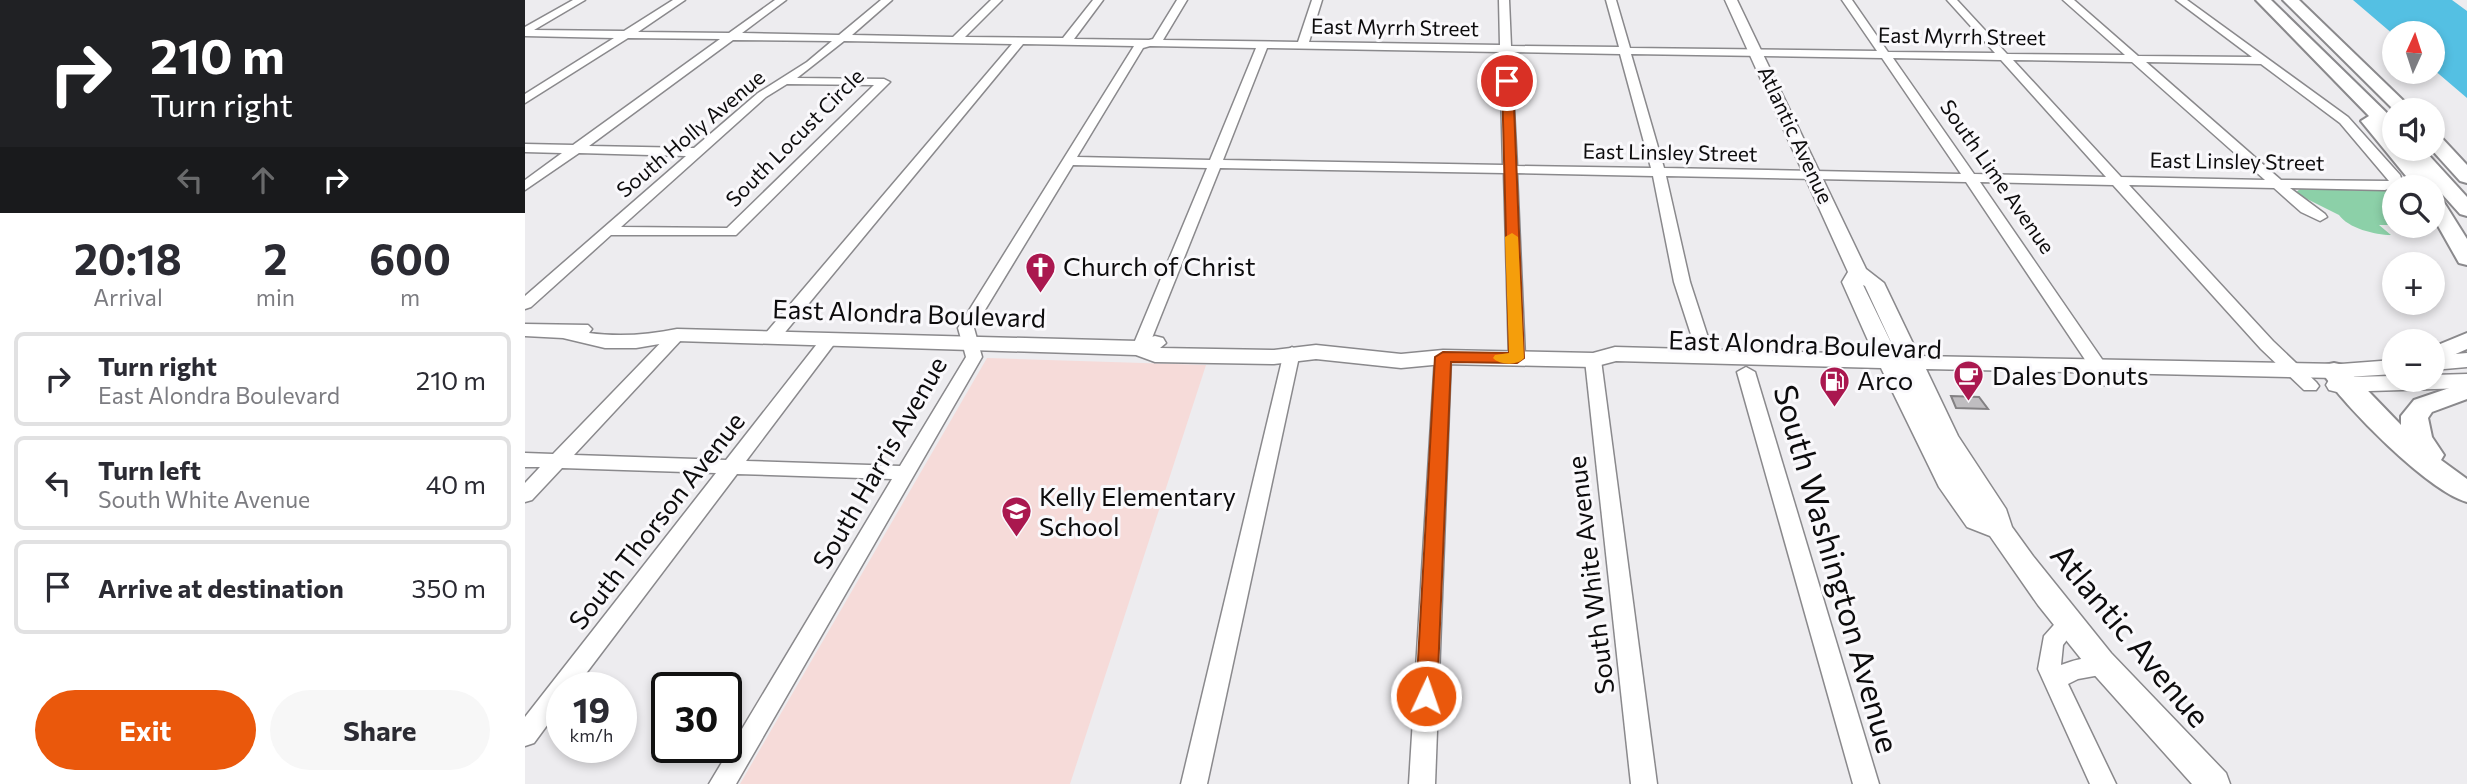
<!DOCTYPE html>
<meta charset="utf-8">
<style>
:root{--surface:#fff;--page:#f7f7f7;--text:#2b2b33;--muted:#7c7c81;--line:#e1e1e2;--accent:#ea580c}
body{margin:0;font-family:Commissioner,sans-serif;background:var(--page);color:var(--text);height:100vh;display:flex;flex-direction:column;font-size:26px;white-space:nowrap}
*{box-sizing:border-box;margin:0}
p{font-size:23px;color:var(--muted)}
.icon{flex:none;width:38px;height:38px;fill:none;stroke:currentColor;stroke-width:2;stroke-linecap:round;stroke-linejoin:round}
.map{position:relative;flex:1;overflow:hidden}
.drawer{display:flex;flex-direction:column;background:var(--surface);width:525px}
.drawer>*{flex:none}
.banner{background:#202124;color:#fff;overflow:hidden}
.needle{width:46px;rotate:3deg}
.fabs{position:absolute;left:1857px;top:21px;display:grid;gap:14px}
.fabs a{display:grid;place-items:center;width:63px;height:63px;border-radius:50%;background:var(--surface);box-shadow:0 4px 10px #0003;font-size:35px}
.speed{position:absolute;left:21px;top:672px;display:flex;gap:14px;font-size:35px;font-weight:700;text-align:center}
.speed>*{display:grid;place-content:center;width:91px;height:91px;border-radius:50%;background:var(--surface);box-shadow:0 4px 10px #0003;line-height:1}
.speed small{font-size:18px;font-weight:400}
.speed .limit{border:4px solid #111;border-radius:10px;background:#fff;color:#111}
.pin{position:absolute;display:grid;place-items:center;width:60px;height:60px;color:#fff;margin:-30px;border:4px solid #fff;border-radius:50%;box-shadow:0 2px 7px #0007}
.me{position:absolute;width:77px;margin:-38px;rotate:3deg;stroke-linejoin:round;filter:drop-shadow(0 0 5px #0008)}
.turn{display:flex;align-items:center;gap:24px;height:147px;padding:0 35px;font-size:32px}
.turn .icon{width:91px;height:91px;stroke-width:2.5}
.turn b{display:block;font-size:49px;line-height:60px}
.lanes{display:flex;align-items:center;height:66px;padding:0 35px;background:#0003;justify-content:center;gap:35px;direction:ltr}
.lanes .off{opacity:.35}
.eta{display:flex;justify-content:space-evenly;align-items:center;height:119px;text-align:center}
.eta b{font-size:42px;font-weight:700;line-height:49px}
.cta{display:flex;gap:14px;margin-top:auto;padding:14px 35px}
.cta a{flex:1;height:80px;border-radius:42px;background:var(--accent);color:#fff;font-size:28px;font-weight:700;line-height:80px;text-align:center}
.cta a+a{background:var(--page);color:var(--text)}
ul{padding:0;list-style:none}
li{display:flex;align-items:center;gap:21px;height:94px;margin:0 14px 10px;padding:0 21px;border:4px solid var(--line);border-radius:10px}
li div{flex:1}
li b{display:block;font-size:26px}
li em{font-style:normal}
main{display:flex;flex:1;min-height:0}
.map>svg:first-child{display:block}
.education{fill:#f6dbd9}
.green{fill:#8cd0a8}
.water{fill:#54c0e3}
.building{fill:#bfbdc0;stroke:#838183;stroke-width:2}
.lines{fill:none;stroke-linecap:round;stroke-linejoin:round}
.minor-casing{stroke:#8a898c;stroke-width:3}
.major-casing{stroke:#8a898c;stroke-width:3}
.highway-casing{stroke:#8a898c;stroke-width:4}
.minor{fill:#fff;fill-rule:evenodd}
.major{fill:#fff;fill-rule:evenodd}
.highway{fill:#fff;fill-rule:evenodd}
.route{fill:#ea580c;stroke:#983908;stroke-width:2}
.slow{fill:#f59e0b}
.labels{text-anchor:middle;stroke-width:6;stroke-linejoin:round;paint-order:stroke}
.far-street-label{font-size:21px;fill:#0d0c0d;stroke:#faf9fc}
.poi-label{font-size:26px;fill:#0d0c0d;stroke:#faf9fc;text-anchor:start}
.street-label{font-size:26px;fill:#0d0c0d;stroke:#faf9fc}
.near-street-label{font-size:32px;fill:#0d0c0d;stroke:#faf9fc}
</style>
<main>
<section class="drawer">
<div class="banner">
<div class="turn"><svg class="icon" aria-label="right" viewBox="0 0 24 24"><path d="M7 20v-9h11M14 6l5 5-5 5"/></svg><div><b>210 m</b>Turn right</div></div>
<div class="lanes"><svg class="icon off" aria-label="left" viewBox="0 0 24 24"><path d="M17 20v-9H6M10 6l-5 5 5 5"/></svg><svg class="icon off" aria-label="ahead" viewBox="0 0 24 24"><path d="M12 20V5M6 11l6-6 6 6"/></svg><svg class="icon" aria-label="right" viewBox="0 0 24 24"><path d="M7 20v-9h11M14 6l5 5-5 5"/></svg></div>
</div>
<div class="eta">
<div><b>20:18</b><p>Arrival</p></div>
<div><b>2</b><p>min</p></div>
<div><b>600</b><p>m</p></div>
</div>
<ul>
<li><svg class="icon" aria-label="right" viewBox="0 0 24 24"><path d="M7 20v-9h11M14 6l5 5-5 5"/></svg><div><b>Turn right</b><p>East Alondra Boulevard</p></div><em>210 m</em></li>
<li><svg class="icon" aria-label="left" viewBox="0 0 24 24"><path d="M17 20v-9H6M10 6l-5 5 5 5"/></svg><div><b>Turn left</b><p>South White Avenue</p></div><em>40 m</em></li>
<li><svg class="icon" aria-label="arrive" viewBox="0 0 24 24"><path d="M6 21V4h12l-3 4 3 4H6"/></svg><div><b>Arrive at destination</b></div><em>350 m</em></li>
</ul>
<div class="cta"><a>Exit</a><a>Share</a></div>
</section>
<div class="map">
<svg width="1942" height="784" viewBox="0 0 1942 784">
<rect width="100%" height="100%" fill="#edecef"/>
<path class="education" d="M462,358L681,365L545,784H215Z"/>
<path class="green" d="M1775,189L1862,191L1869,201V225H1854L1866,235C1850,235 1823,228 1814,215L1770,193Z"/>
<path class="water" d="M1828,0H1927L1942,11V98L1908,69V33L1869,35Z"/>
<path class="building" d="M1426,396L1454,397L1463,409L1431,408Z"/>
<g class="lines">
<defs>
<g id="minor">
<path d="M48,0H60L9,30L99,31L148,0H160L113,32L204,33L250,0H261L217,33L314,35L356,0H367L327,35L428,37L466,0H477L440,37L538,38L568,0H578L549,39L624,40L628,39L652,0H662L638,40L773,42L787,0H797L784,42L975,45L974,0H984L986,46L1094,47L1081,0H1091L1105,48L1352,51L1317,0H1327L1363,52L1470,53L1422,0H1432L1482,54L1600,55L1538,0H1549L1613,56L1727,57L1651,0H1662L1823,117L1875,175L1878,183L1860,190L1765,188L1800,214L1802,217L1795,221L1776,212L1749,188L1604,185L1748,341L1791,382L1794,386L1791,390H1779L1736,349L1588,185L1455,182L1592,381L1583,386L1577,385L1441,182L1141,176L1165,282L1189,356L1181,361L1173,356L1149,282L1128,176L992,173L1000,358L992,363L984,358L979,173L695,168L623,348L615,353L607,348L682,168L548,165L449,328L457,357L211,784H184L367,479L212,474L50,688H37V705L9,743L0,746V717L191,473L37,468L7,500L0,502V483L15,467H0V453L28,454L146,332L152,330L160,335L158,338L49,455L201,460L299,335L305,334L313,339L221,461L375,466L441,357L433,328L609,46L498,44L252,342H240L238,338L240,334L487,44L319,41L272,78L359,79L365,82L211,235H86L6,307L0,309V296L161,156L54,153L0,190V180L37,153L0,152V144L48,145L195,39L103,38L0,103V94L89,38L0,36V27ZM208,40L307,41L282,62L233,93L169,148L64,146ZM625,46L731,48L685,160L552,157L618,48ZM742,48L975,52L978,165L698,160ZM986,52L1095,54L1126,168L992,166ZM1106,54L1357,58L1436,174L1139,168ZM1368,58L1476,60L1581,177L1449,174ZM1488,60L1607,62L1740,180L1596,177ZM1621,62L1736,64L1815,123L1864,181L1756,180ZM262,84L349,85L202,228L96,227L241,97Z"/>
<path d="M767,347L775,352L682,784H656L759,352Z"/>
<path d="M918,352L926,357L910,784H884L910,357Z"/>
<path d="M1068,355L1076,360L1132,784H1106L1060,360Z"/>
<path d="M1221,367L1230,372L1354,784H1328L1212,372Z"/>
<path d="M1543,615L1551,618L1554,624L1538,645L1536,665C1552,659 1570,654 1586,659L1589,666L1586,673L1553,679L1543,684L1591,784H1565L1513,669L1519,636L1535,618Z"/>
</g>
<g id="major">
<path d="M1200,0H1212L1341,269L1359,283L1394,356L1816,364L1869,360V374L1822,377L1869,376V380H1908V375L1942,374V388L1812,392L1804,390L1801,385L1804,380L1812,378L1401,369L1433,436L1481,509L1487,527L1508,556L1586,653L1701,773L1705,784H1667L1565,670L1513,605L1465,536L1442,527L1414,487L1356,368L1091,361L1068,367L918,364L876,368L791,359L749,364L630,362L611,355L152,341L111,348H80L38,338L0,336V324L63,325L67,329L64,333C93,337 123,335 152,329L613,341L630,336L638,338L641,343L635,348L749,350L791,345L876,354L918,350L1068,353L1090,347L1349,354L1317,282L1323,272ZM1338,285L1340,286L1372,355Z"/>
<path d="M1942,353V367L1908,370V356Z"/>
</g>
<g id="highway">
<path d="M1731,0H1746L1869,120V136L1867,135L1869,149H1878L1883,155L1893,149L1900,151L1942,197V216L1935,214L1909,185L1908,191V187H1890L1836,121L1844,116Z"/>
<path d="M1758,0H1774L1888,110H1869Z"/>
<path d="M1908,134L1915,136L1942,165V183L1935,181L1906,149Z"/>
<path d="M1908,194L1915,196L1942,239V265L1934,263L1908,217Z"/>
<path d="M1942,333V349L1908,364V347Z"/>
<path d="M1809,363L1818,365L1876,425V416L1889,400L1942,382V399L1907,412L1903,418L1907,437L1919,455L1916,460L1942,479V502C1903,491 1819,406 1796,371L1800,365Z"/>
</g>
</defs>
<use href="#minor" class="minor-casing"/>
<use href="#major" class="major-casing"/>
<use href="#highway" class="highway-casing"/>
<use href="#minor" class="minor"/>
<use href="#major" class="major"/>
<use href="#highway" class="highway"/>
</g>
<path class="route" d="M982,78L988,81L999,358L992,363L926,362L912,696L909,703L901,706L894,703L891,696L910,357L918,352L984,353L977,81Z"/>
<path class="slow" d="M987,233L993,237L999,358C993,366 974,365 968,358L970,355L984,353L980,237Z"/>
<defs>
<symbol id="church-pin" viewBox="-11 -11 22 30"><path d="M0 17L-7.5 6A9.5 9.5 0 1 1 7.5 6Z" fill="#aa184f" stroke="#faf9fc"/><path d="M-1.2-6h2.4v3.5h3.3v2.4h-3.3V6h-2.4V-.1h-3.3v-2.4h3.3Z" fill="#fff"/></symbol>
<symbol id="cafe-pin" viewBox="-11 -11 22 30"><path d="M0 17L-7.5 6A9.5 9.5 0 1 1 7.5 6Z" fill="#aa184f" stroke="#faf9fc"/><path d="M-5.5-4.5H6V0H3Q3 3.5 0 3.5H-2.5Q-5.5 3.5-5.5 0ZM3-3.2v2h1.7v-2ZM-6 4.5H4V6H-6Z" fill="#fff"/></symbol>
<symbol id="fuel-pin" viewBox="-11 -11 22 30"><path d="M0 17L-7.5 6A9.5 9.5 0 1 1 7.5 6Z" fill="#aa184f" stroke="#faf9fc"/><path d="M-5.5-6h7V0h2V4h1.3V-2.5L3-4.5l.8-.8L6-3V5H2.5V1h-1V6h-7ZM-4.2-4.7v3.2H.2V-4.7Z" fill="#fff"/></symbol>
<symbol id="school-pin" viewBox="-11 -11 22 30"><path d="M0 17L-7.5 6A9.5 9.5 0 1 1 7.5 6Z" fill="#aa184f" stroke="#faf9fc"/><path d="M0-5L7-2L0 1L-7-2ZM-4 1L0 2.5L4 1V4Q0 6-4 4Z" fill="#fff"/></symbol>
</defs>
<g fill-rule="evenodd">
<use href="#church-pin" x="498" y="250" width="35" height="47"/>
<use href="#cafe-pin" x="1426" y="358" width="35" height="47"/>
<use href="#fuel-pin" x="1292" y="364" width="35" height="47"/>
<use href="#school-pin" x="474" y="494" width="35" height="47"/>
</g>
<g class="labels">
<g class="far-street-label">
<text transform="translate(870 28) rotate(1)" y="7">East Myrrh Street</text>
<text transform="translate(1437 37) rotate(1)" y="7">East Myrrh Street</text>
<text transform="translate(166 134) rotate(-40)" y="7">South Holly Avenue</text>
<text transform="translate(1270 135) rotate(65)" y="7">Atlantic Avenue</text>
<text transform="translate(270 138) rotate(-45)" y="7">South Locust Circle</text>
<text transform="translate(1145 153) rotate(1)" y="7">East Linsley Street</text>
<text transform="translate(1712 162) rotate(1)" y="7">East Linsley Street</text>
<text transform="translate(1472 177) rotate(55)" y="7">South Lime Avenue</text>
</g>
<g class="poi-label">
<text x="538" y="276">Church of Christ</text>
<text x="1467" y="385">Dales Donuts</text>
<text x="1332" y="390">Arco</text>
<text x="514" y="506">Kelly Elementary<tspan x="514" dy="30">School</tspan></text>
</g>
<g class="street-label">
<text transform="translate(384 314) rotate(2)" y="9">East Alondra Boulevard</text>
<text transform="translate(1280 345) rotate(2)" y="9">East Alondra Boulevard</text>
<text transform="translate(355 463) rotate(-60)" y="9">South Harris Avenue</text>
<text transform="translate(132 521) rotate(-52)" y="9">South Thorson Avenue</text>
<text transform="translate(1066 575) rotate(-97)" y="9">South White Avenue</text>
</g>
<g class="near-street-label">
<text transform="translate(1311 569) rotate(74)" y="11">South Washington Avenue</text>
<text transform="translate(1605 636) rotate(50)" y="11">Atlantic Avenue</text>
</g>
</g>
</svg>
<div class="fabs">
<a><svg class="needle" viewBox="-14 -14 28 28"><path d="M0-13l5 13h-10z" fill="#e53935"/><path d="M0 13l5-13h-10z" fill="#7c7c81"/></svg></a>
<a><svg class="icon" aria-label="sound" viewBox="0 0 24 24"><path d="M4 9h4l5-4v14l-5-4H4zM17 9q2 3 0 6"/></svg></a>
<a><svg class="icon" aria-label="search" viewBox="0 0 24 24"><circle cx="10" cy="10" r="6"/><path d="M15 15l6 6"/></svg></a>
<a>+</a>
<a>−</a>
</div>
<div class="speed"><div>19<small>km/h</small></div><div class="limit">30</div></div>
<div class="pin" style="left:982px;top:81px;background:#d93025"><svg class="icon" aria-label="arrive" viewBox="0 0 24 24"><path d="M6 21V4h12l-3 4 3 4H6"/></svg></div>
<svg class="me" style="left:901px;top:696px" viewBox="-20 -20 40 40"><circle r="17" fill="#ea580c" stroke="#fff" stroke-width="3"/><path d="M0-11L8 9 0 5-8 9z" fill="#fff"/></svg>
</div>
</main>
